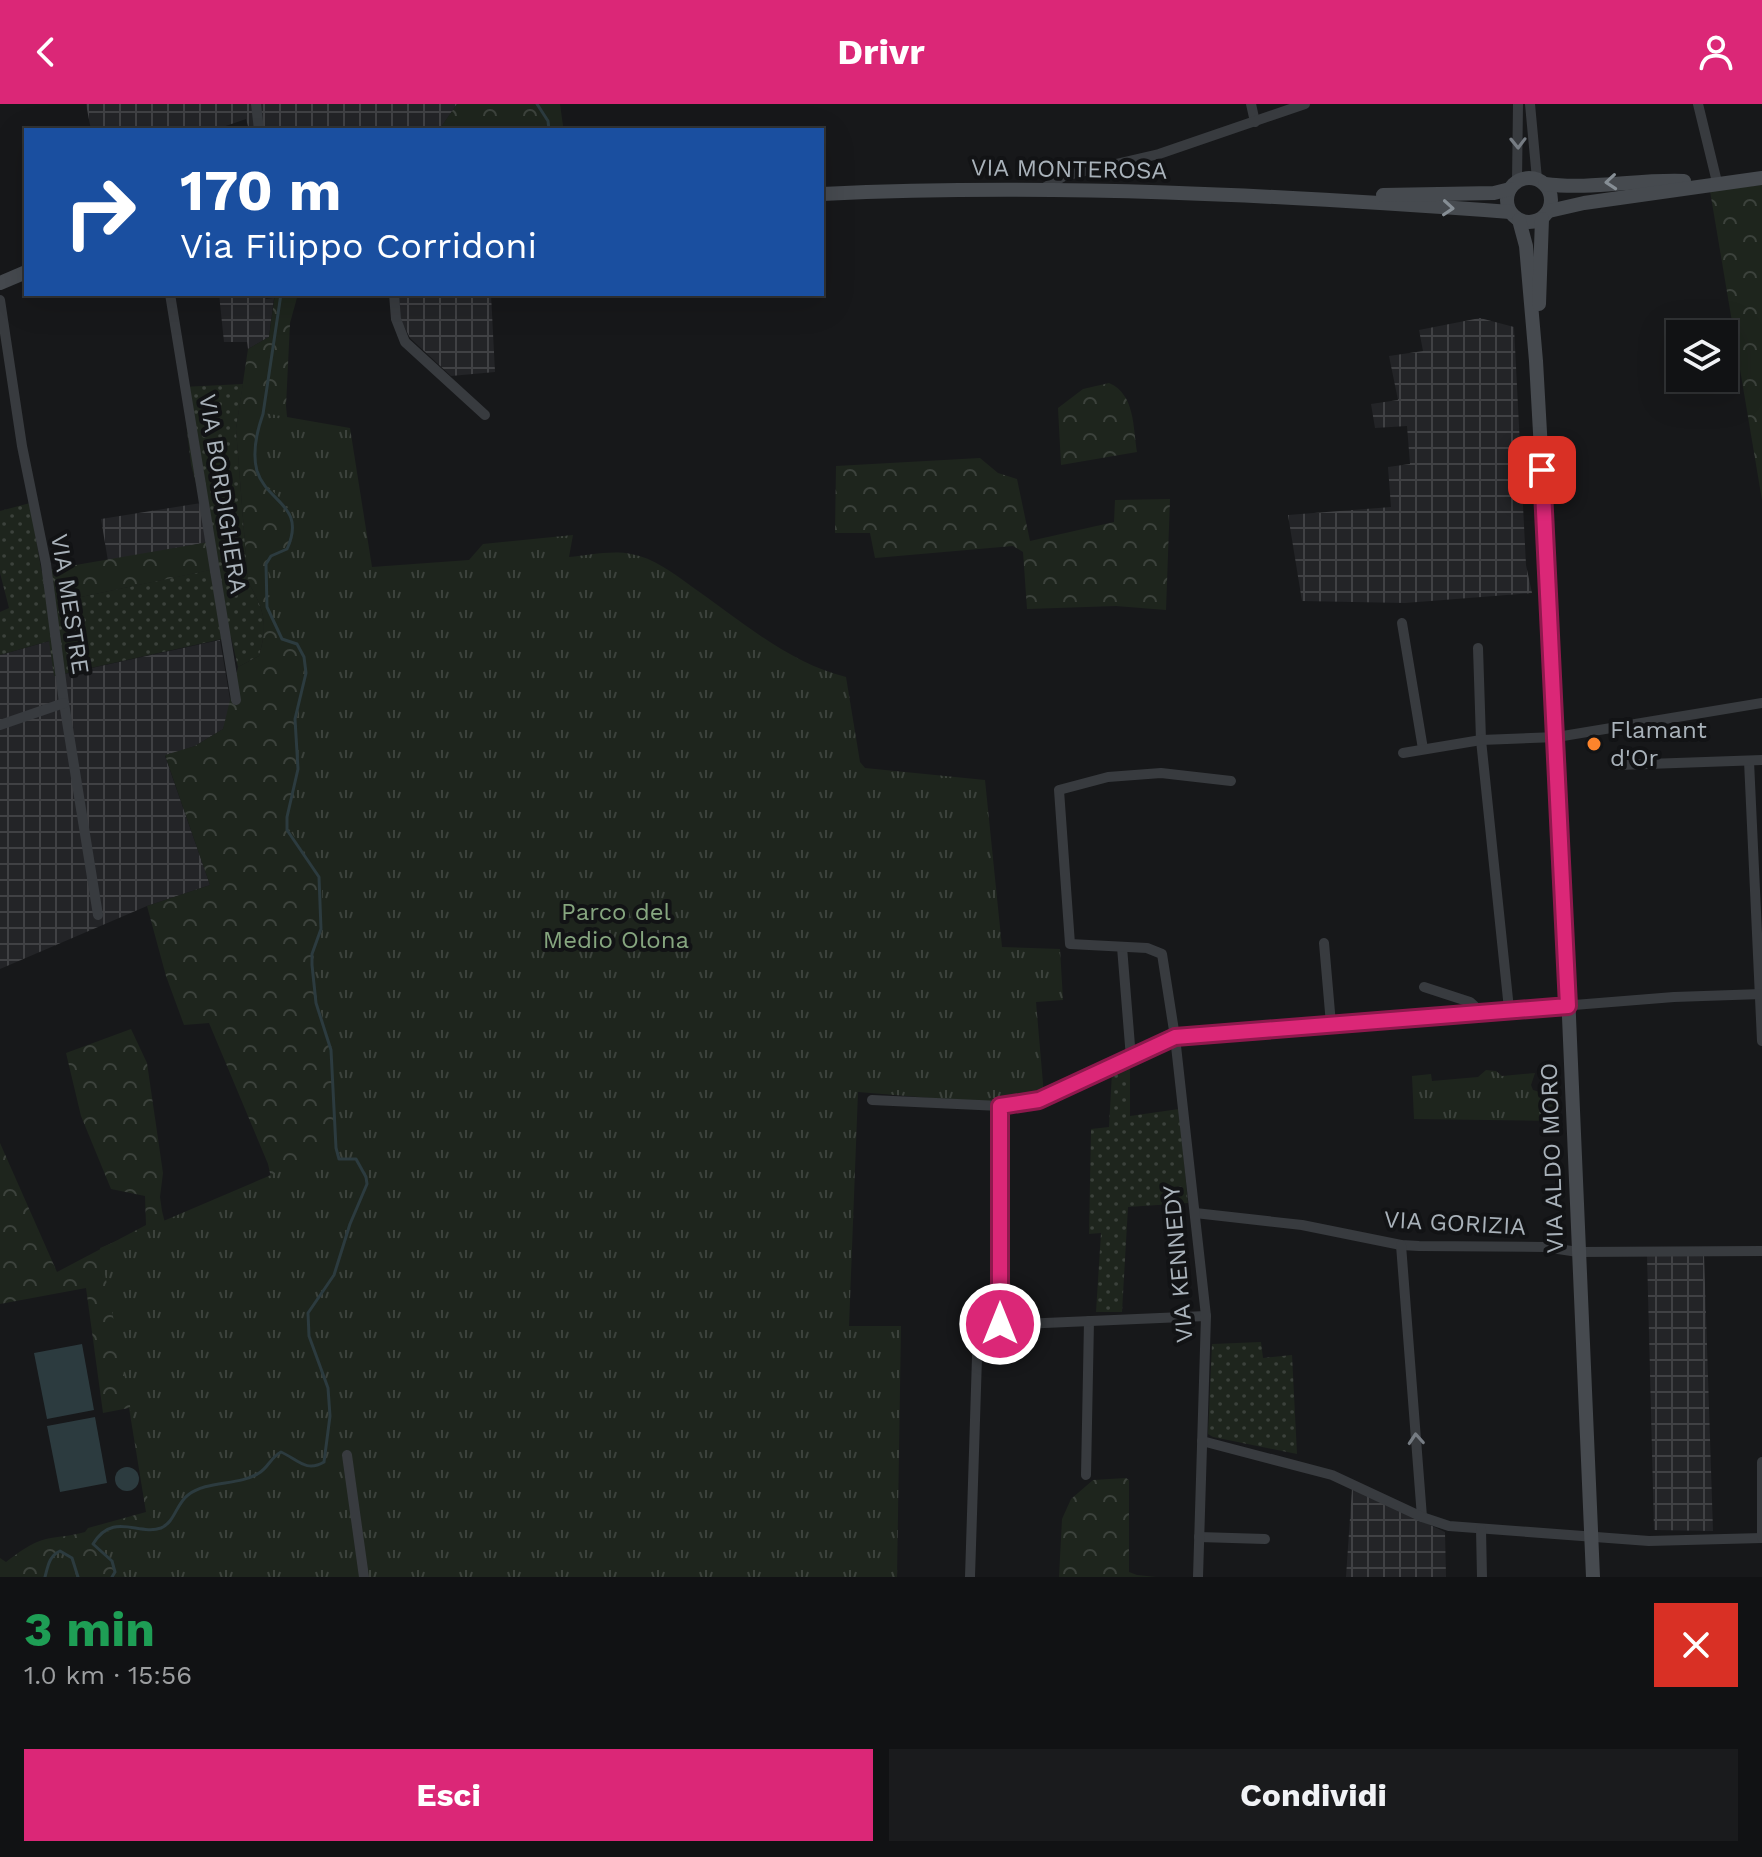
<!DOCTYPE html>
<html lang="it">
<meta charset="utf-8">
<style>
:root{--surface:#111214;--page:#1a1b1d;--text:#f1f3f6;--muted:#9c9ea0;--line:#303234;--accent:#db2777}
body{margin:0;font-family:"Work Sans",sans-serif;background:var(--page);color:var(--text);height:100vh;display:flex;flex-direction:column;font-size:30px;white-space:nowrap}
*{box-sizing:border-box;margin:0}
p{font-size:26px;color:var(--muted)}
.icon{flex:none;width:44px;height:44px;fill:none;stroke:currentColor;stroke-width:2;stroke-linecap:round;stroke-linejoin:round}
.map{position:relative;height:1473px;overflow:hidden}
.side{display:flex;flex-direction:column;background:var(--surface);flex:1}
.side>*{flex:none}
.hud{position:absolute;left:24px;top:24px;width:800px;height:168px;border-radius:0px;box-shadow:0 8px 32px #0002,0 0 0 2px var(--line);background:#1a4fa0;color:#fff;overflow:hidden}
.buttons{position:absolute;left:1666px;top:216px;display:grid;gap:16px}
.buttons a{display:grid;place-items:center;width:72px;height:72px;border-radius:0px;background:var(--surface);box-shadow:0 8px 32px #0002,0 0 0 2px var(--line);font-size:40px}
.pin{position:absolute;display:grid;place-items:center;width:68px;height:68px;color:#fff;margin:-34px;border-radius:16px;box-shadow:0 4px 12px #0006}
.me{position:absolute;width:88px;margin:-44px;rotate:0deg;stroke-linejoin:round;filter:drop-shadow(0 0 6px #0008)}
.turn{display:flex;align-items:center;gap:28px;height:168px;padding:0 24px;font-size:36px}
.turn .icon{width:104px;height:104px;stroke-width:2.5}
.turn b{display:block;font-size:56px;line-height:68px}
.round{display:grid;place-items:center;flex:none;width:84px;height:84px;border-radius:0px;background:var(--page)}
.head{display:flex;align-items:center;justify-content:space-between;height:136px;padding:0 24px}
h1{font-size:48px;font-weight:700;line-height:60px;color:#1e9e55}
.button{display:flex;gap:16px;margin-top:auto;padding:16px 24px}
.button a{flex:1;height:92px;border-radius:0px;background:var(--accent);color:#fff;font-size:32px;font-weight:700;line-height:92px;text-align:center}
.button a+a{background:var(--page);color:var(--text)}
header{display:flex;justify-content:space-between;align-items:center;height:104px;padding:0 24px;background:var(--accent);color:#fff;font-size:36px;font-weight:700}
.map>svg:first-child{display:block}
.industrial{fill:url(#industrial-grid)}
.grass{fill:url(#grass-dots)}
.forest{fill:url(#forest-crowns)}
.park{fill:url(#park-tufts)}
.water{fill:#2c3b3f}
.lines{fill:none;stroke-linecap:round;stroke-linejoin:round}
.stream{stroke:#2c3b3f;stroke-width:3}
.minor{stroke:#383b3f;stroke-width:10}
.secondary{stroke:#464a4f;stroke-width:14}
.oneway{stroke:#767c83}
.oneway2{stroke:#868e95}
.route-casing{stroke:#8e194d;stroke-width:20}
.route{stroke:#db2777;stroke-width:14}
.poi-dot{fill:#fd842c;stroke:#121315;stroke-width:3}
.labels{text-anchor:middle;stroke-width:8;stroke-linejoin:round;paint-order:stroke}
.street-label{font-size:24px;fill:#a9b2ba;stroke:#121315}
.poi-label{font-size:24px;fill:#a9b2ba;stroke:#121315;text-anchor:start}
.park-label{font-size:24px;fill:#86a67f;stroke:#121315}
</style>
<header><svg class="icon" aria-label="back" viewBox="0 0 24 24"><path d="M15 5l-7 7 7 7"/></svg>Drivr<svg class="icon" aria-label="person" viewBox="0 0 24 24"><circle cx="12" cy="8" r="4"/><path d="M4 21q1-7 8-7t8 7"/></svg></header>
<div class="map">
<svg width="1762" height="1473" viewBox="0 0 1762 1473">
<defs>
<pattern id="industrial-grid" width="8" height="8" patternUnits="userSpaceOnUse" patternTransform="scale(2)"><rect width="8" height="8" fill="#232427"/><path d="M0 4h8M4 0v8" fill="none" stroke="#404144"/></pattern>
<pattern id="grass-dots" width="8" height="8" patternUnits="userSpaceOnUse" patternTransform="scale(2)"><rect width="8" height="8" fill="#1e251d"/><path d="M2 2h.1M6 6h.1" fill="none" stroke="#3c423c" stroke-width="1.8" stroke-linecap="round"/></pattern>
<pattern id="forest-crowns" width="20" height="18" patternUnits="userSpaceOnUse" patternTransform="scale(2)"><rect width="20" height="18" fill="#1e251d"/><path d="M2 6a3 3 0 1 1 6 0M12 15a3 3 0 1 1 6 0" fill="none" stroke="#3c423c"/></pattern>
<pattern id="park-tufts" width="24" height="20" patternUnits="userSpaceOnUse" patternTransform="scale(2)"><rect width="24" height="20" fill="#1e251d"/><path d="M3 7l-1-3M5 7V3M7 7l1-3M15 17l-1-3M17 17v-4M19 17l1-3" fill="none" stroke="#3c423c"/></pattern>
</defs>
<rect width="100%" height="100%" fill="#17181a"/>
<g class="industrial">
<path d="M86,0H457L439,26H249L246,15L214,26H91Z"/>
<path d="M219,190H263L266,195L274,194L269,233L248,245L247,238H224Z"/>
<path d="M399,190H491L495,268L451,272L410,234L400,214Z"/>
<path d="M1480,214L1514,223L1526,461L1532,489L1405,499L1302,497L1288,411L1391,403L1388,363L1410,360L1407,322L1375,324L1371,300L1398,296L1389,252L1423,247L1419,226Z"/>
<path d="M201,399L209,438L108,457L101,415Z"/>
<path d="M220,536L231,601L223,625L195,642L165,652L210,781L147,802L0,865V551L50,537L55,572Z"/>
<path d="M1704,1150L1713,1427L1654,1426L1647,1151Z"/>
<path d="M1352,1384L1445,1428L1446,1473H1346Z"/>
</g>
<g class="grass">
<path d="M243,280L236,325L248,478C265,506 268,521 259,552L238,563L231,533L54,572L49,537L0,551V508L9,504L0,469V407L30,399L47,500L219,464L191,361L182,283Z"/>
<path d="M1130,961V1012L1179,1005L1188,1099L1128,1103L1122,1208H1096L1101,1129L1089,1130L1091,1025L1109,1023L1112,968Z"/>
<path d="M1261,1238L1263,1254L1292,1251L1297,1350L1213,1333L1208,1330L1212,1240Z"/>
</g>
<g class="forest">
<path d="M457,0H560L563,22L560,26H439Z"/>
<path d="M1762,81V396L1710,87Z"/>
<path d="M275,190H298L290,219L286,302L304,493L319,737L345,1011L262,1473H0V1454L6,1458C18,1449 30,1439 46,1435C59,1432 72,1432 85,1428L88,1424L146,1408L129,1304L103,1309L86,1184L0,1200V1039L57,1168L146,1121L145,1092L111,1085L81,1012L66,949L131,925L147,959L163,1069L160,1093L162,1107L203,1271L271,1074L268,1060L209,919L184,921L166,872L147,802L210,781L165,651L195,642L223,625L238,563L259,552C268,521 265,506 248,478L236,325L248,245L269,233Z"/>
<path d="M1109,279C1135,290 1133,323 1137,348L1061,361L1058,304L1083,285Z"/>
<path d="M980,354L998,369L1017,375L1030,437L1114,418L1115,396L1170,395L1166,506L1116,502L1027,505L1023,448L1013,442L875,454L870,429H835L836,362Z"/>
<path d="M209,438L220,464L47,500L41,467Z"/>
<path d="M1126,1374L1129,1376V1468L1137,1471L1156,1473H1059L1062,1415L1071,1395L1093,1376Z"/>
</g>
<g class="park">
<path d="M264,309L350,324L372,463L469,456L483,440L573,431L569,453C589,451 612,446 631,450C654,454 673,469 691,482C739,515 788,559 846,573L860,658L865,664L985,676L1002,843L1060,845L1063,896L1036,898L1044,991L1006,997L980,998L858,988L849,1222H901L897,1473H111C126,1457 102,1451 95,1439L98,1431L124,1422L153,1423L100,1144L337,1043L332,945L318,898L313,860L314,849L323,824L322,780L315,763L289,725L288,712L299,664L297,614L307,568L305,552L298,539L283,534C268,506 270,507 269,476C269,466 265,460 272,451C284,448 291,444 293,431C299,394 267,394 259,366C254,348 258,326 264,309Z"/>
<path d="M1486,966L1496,967L1502,972L1535,969L1531,981L1533,986L1543,989L1550,979L1546,970L1553,971L1554,1017L1414,1015L1412,972L1431,970L1432,977L1478,973Z"/>
<path d="M61,1446L73,1453L80,1473H46L50,1456Z"/>
</g>
<g class="water">
<path d="M82,1240L94,1306L47,1315L34,1249Z"/>
<path d="M95,1313L107,1379L60,1388L47,1322Z"/>
<circle cx="127" cy="1375" r="12"/>
</g>
<g class="lines">
<g class="stream">
<path d="M537,0L548,17L549,26"/>
<path d="M45,1473C48,1462 49,1452 60,1447L72,1454L78,1473"/>
<path d="M112,1473L115,1468L112,1457L93,1440C113,1407 138,1432 161,1424C175,1418 176,1400 188,1391C207,1376 239,1382 259,1369C268,1364 271,1353 281,1348C297,1355 306,1369 324,1358L330,1312L328,1284L309,1232L308,1209L334,1171L350,1120L367,1080L366,1073L356,1055H339L336,1044L331,946L316,899L312,861V850L321,825L319,773L287,726V713L298,665L295,615L306,569L304,553L297,540L282,535L267,503L266,460L271,452L287,445C307,401 267,399 257,367C252,349 257,327 263,310L281,190"/>
</g>
<g class="minor">
<path d="M256,0L259,26"/>
<path d="M1251,0L1255,18"/>
<path d="M1530,0L1537,75"/>
<path d="M1698,0L1717,78"/>
<path d="M1517,77L1518,0"/>
<path d="M1044,84L1064,72L1159,50L1305,0"/>
<path d="M170,190L236,596"/>
<path d="M394,190L396,215L405,238L485,311"/>
<path d="M0,196L22,342L46,460L64,599L98,811"/>
<path d="M1402,519L1423,645"/>
<path d="M1478,544L1481,636L1509,905"/>
<path d="M0,621L64,599"/>
<path d="M1403,649L1481,636L1557,633L1762,599"/>
<path d="M1749,657L1762,937"/>
<path d="M1619,661L1762,656"/>
<path d="M1324,839L1331,920"/>
<path d="M1122,843L1131,954"/>
<path d="M1424,883L1470,898L1481,908"/>
<path d="M872,996L1000,1002L1039,996L1175,933L1674,893L1762,890"/>
<path d="M1000,1002V1220"/>
<path d="M1195,1109L1302,1121L1401,1141L1419,1142L1545,1143L1578,1148L1762,1147"/>
<path d="M1401,1141L1422,1413"/>
<path d="M1202,1337L1332,1371L1422,1413L1449,1422L1649,1437L1762,1434"/>
<path d="M347,1351L364,1473"/>
<path d="M1086,1371L1089,1217"/>
<path d="M1481,1425L1482,1473"/>
<path d="M1199,1433L1265,1435"/>
<path d="M1762,1434V1358"/>
<path d="M970,1473L978,1222L1206,1212"/>
<path d="M1198,1473L1206,1212L1175,933L1162,850L1147,844L1070,840L1059,686L1108,673L1161,669L1231,677"/>
</g>
<g class="secondary">
<circle cx="1529" cy="96" r="22"/>
<path d="M1545,80C1590,86 1638,75 1684,77"/>
<path d="M822,90C1052,79 1281,91 1510,108"/>
<path d="M1383,91L1494,89L1510,85"/>
<path d="M1549,107L1584,99L1762,74"/>
<path d="M1519,116L1526,142L1536,257L1557,633L1593,1473"/>
<path d="M0,179L26,168"/>
<path d="M1539,200L1542,115"/>
</g>
</g>
<defs><path id="oneway-chevron" d="M-2-3.5L2.5 0L-2 3.5" fill="none" stroke-width="1.6" stroke-linecap="round" stroke-linejoin="round" transform="scale(2)"/></defs>
<g class="oneway">
<use href="#oneway-chevron" transform="translate(1518 39) rotate(89)"/>
<use href="#oneway-chevron" transform="translate(1416 1335) rotate(-94)"/>
</g>
<g class="oneway2">
<use href="#oneway-chevron" transform="translate(1611 78) rotate(175)"/>
<use href="#oneway-chevron" transform="translate(1448 104) rotate(4)"/>
</g>
<g class="lines">
<defs>
<path id="route" d="M1000,1220V1002L1039,996L1175,933L1568,902L1542,366"/>
</defs>
<use href="#route" class="route-casing"/>
<use href="#route" class="route"/>
</g>
<circle class="poi-dot" cx="1594" cy="640" r="8"/>
<g class="labels">
<g class="street-label">
<text transform="translate(1069 65) rotate(1)" y="8">VIA MONTEROSA</text>
<text transform="translate(223 390) rotate(81)" y="8">VIA BORDIGHERA</text>
<text transform="translate(70 500) rotate(81)" y="8">VIA MESTRE</text>
<text transform="translate(1552 1054) rotate(-92)" y="8">VIA ALDO MORO</text>
<text transform="translate(1455 1119) rotate(3)" y="8">VIA GORIZIA</text>
<text transform="translate(1178 1160) rotate(-95)" y="8">VIA KENNEDY</text>
</g>
<g class="poi-label">
<text x="1610" y="634">Flamant<tspan x="1610" dy="28">d'Or</tspan></text>
</g>
<g class="park-label">
<text x="616" y="816">Parco del<tspan x="616" dy="28">Medio Olona</tspan></text>
</g>
</g>
</svg>
<div class="buttons">
<a><svg class="icon" aria-label="layers" viewBox="0 0 24 24"><path d="M12 4l9 5-9 5-9-5zM3 14l9 5 9-5"/></svg></a>
</div>
<div class="pin" style="left:1542px;top:366px;background:#d93025"><svg class="icon" aria-label="arrive" viewBox="0 0 24 24"><path d="M6 21V4h12l-3 4 3 4H6"/></svg></div>
<svg class="me" style="left:1000px;top:1220px" viewBox="-20 -20 40 40"><circle r="17" fill="#db2777" stroke="#fff" stroke-width="3"/><path d="M0-11L8 9 0 5-8 9z" fill="#fff"/></svg>
<div class="hud">
<div class="turn"><svg class="icon" aria-label="right" viewBox="0 0 24 24"><path d="M7 20v-9h11M14 6l5 5-5 5"/></svg><div><b>170 m</b>Via Filippo Corridoni</div></div>
</div>
</div>
<section class="side">
<div class="head"><div><h1>3 min</h1><p>1.0 km · 15:56</p></div><a class="round" style="background:#d93025;color:#fff"><svg class="icon" aria-label="close" viewBox="0 0 24 24"><path d="M6 6l12 12M18 6L6 18"/></svg></a></div>
<div class="button"><a>Esci</a><a>Condividi</a></div>
</section>
